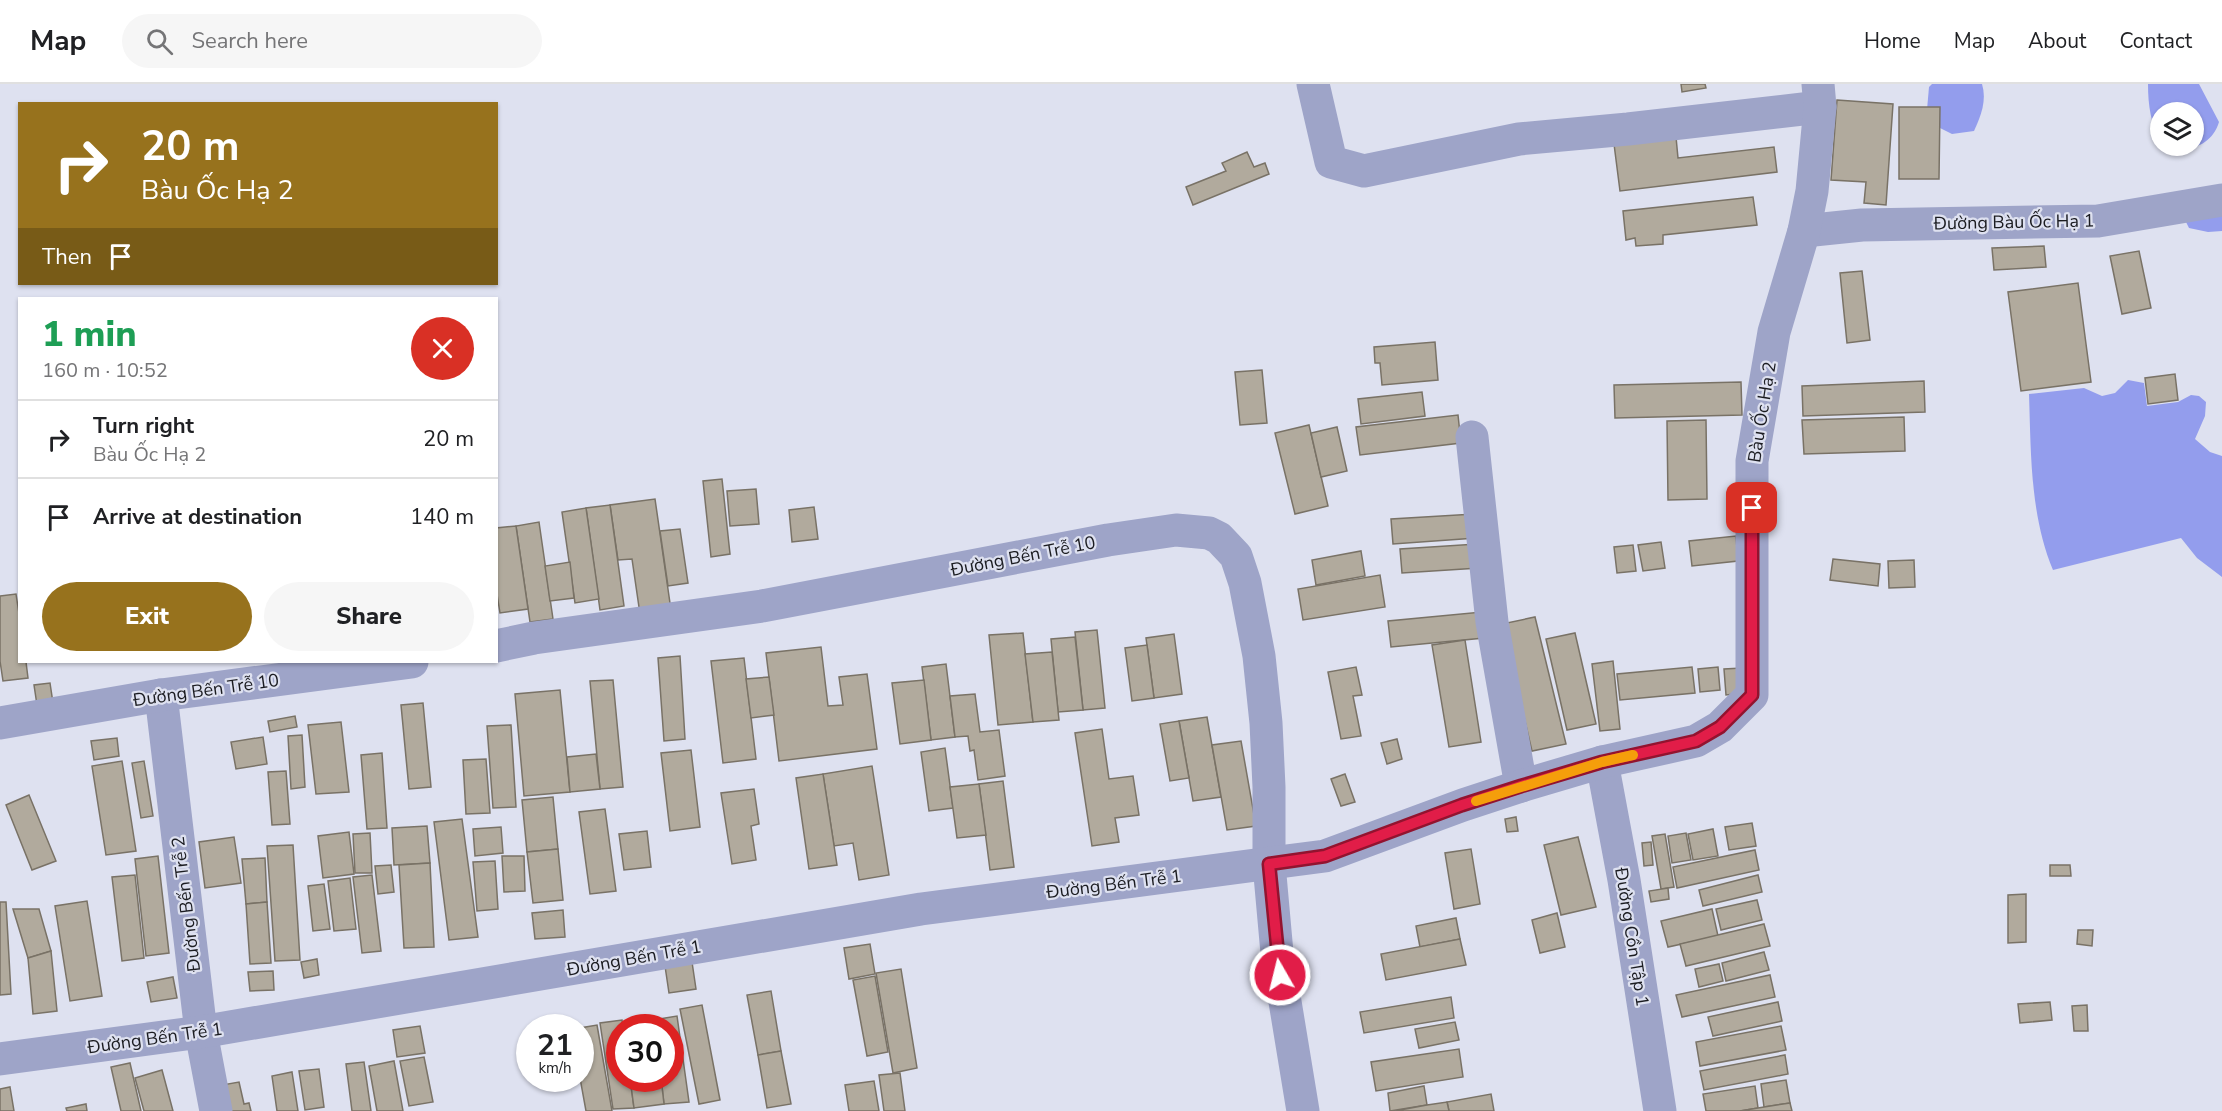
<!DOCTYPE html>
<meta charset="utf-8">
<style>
:root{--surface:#fff;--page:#f6f6f6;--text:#202124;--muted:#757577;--line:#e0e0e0;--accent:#97721d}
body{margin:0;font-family:"Nunito Sans",sans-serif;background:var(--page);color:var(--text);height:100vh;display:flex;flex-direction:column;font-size:22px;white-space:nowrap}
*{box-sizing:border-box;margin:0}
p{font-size:20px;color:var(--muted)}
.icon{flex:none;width:33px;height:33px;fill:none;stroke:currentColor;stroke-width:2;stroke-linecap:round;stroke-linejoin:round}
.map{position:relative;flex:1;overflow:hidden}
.drawer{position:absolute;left:18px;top:213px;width:480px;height:366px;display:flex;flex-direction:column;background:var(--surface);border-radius:0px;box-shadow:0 2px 4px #0004}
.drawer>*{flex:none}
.banner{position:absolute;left:18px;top:18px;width:480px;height:183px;border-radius:0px;box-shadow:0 2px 4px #0004;background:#97721d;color:#fff;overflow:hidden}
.buttons{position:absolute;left:2150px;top:18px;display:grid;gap:12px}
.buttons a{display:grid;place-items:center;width:54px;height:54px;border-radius:50%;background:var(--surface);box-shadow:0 2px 4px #0004;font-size:30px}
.speed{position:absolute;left:516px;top:930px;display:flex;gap:12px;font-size:30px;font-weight:700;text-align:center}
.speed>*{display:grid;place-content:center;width:78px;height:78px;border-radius:50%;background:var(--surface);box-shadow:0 2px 4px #0004;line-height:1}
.speed small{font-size:15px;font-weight:400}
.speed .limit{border:9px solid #d22;background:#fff;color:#111}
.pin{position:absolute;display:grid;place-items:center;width:51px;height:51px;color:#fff;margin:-26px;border-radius:12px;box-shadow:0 3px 9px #0006}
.me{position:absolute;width:66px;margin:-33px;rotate:352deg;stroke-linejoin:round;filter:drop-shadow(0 0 4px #0008)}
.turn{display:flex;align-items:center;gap:21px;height:126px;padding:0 24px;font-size:27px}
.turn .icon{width:78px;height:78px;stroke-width:2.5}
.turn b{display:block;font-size:42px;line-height:51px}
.then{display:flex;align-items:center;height:57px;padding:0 24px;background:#0003;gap:12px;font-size:22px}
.round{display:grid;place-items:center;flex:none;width:63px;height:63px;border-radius:32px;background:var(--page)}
.head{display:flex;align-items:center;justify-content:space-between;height:102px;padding:0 24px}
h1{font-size:36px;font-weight:800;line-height:45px;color:#1e9e55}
.primary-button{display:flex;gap:12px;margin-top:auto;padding:12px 24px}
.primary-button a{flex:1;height:69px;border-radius:36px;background:var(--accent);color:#fff;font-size:24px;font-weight:800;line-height:69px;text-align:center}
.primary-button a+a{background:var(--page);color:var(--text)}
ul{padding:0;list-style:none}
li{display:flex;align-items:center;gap:18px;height:78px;padding:0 24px;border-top:2px solid var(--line)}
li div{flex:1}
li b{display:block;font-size:22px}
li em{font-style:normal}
header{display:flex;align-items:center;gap:36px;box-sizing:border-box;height:84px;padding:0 30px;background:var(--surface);border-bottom:2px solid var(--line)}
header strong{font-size:28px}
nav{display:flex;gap:33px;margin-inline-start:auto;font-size:21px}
.search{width:420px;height:54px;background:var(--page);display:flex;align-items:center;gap:15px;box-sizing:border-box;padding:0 21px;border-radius:33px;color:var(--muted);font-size:22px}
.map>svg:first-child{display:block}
.forest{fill:#939ded}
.building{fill:#b1aa9d;stroke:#797266;stroke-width:1.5}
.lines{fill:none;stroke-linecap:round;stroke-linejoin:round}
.street{stroke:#9ea4c8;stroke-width:33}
.route-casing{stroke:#92132f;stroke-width:15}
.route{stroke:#e11d48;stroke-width:10}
.slow{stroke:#f59e0b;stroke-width:10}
.labels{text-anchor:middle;stroke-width:4.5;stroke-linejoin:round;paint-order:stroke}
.street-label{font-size:18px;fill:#1b1c21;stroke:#dee1f0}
</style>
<header>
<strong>Map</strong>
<div class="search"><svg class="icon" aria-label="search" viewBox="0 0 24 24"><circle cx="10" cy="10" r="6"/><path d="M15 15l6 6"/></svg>Search here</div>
<nav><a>Home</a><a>Map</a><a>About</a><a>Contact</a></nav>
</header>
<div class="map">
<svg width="2222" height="1027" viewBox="0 0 2222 1027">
<rect width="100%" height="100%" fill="#dee1f0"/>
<g class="forest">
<path d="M1932,0H1982C1987,16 1981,32 1974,47L1952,50L1926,37L1929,3Z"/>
<path d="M2148,0H2199L2219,38C2212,61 2190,69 2168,62H2193V28H2160V59C2151,39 2148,22 2148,0Z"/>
<path d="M2222,125V147L2208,148L2189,144L2184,134Z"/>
<path d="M2128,296L2144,299L2147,322L2178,318L2191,311L2199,312L2206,318L2205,332L2195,355L2210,368L2222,372V493L2197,474L2181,454L2053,486C2030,431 2031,369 2029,310L2084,304L2102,312L2115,309Z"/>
</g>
<g class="building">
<path d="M1681,0H1705L1706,4L1682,8Z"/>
<path d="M1837,16L1893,20L1886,121L1864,119L1866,98L1831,96Z"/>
<path d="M1899,23H1940L1939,95H1899Z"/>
<path d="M1676,53L1678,74L1774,63L1777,88L1620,107L1614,60Z"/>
<path d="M1247,68L1254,83L1265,79L1269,90L1193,121L1186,103L1226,87L1222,79Z"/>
<path d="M1753,113L1757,141L1663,151V160L1636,162L1635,154L1626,156L1623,127Z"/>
<path d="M2044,162L2046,183L1994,186L1992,164Z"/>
<path d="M2139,167L2151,224L2122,230L2110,172Z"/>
<path d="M1862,187L1870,256L1847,259L1840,189Z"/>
<path d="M2078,199L2091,298L2021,307L2008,208Z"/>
<path d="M1435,258L1438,296L1382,301L1380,279H1375L1374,263Z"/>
<path d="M1262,286L1267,339L1240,341L1235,288Z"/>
<path d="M2175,290L2178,316L2148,320L2145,294Z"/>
<path d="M1924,297L1925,328L1803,332L1802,302Z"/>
<path d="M1741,298L1742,331L1615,334L1614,301Z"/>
<path d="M1422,308L1425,332L1361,340L1358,315Z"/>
<path d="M1458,331L1461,359L1360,371L1356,343Z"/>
<path d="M1904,333L1905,367L1804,370L1802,336Z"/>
<path d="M1706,336L1707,415L1668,416L1667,337Z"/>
<path d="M1309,341L1328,422L1295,430L1275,349Z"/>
<path d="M1337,343L1347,387L1321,393L1311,349Z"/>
<path d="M722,395L730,470L711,473L703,397Z"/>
<path d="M756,405L759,440L730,442L727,407Z"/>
<path d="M655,415L671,526L640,530L632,475L618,476L610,421Z"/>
<path d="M610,421L624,522L600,526L586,424Z"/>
<path d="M814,423L818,455L792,458L789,426Z"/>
<path d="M586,424L599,515L575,519L562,428Z"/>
<path d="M1474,430L1476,454L1393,460L1391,435Z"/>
<path d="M539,438L553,535L530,538L516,442Z"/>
<path d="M516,442L528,525L500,529L496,504V444Z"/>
<path d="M680,445L688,499L668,502L660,447Z"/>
<path d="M1736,452L1738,477L1692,482L1689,457Z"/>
<path d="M1661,458L1665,484L1643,487L1638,461Z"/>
<path d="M1477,460L1479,484L1402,489L1400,465Z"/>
<path d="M1633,461L1636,487L1617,489L1614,463Z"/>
<path d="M1361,467L1365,492L1316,501L1312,476Z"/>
<path d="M1833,475L1880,480L1878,502L1830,496Z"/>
<path d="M1914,476L1915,503L1889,504L1888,477Z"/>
<path d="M570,478L574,514L550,517L545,482Z"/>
<path d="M1380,491L1385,523L1303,536L1298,505Z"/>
<path d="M16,510L20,536V578H26L28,594L3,597L0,577V512Z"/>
<path d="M1482,528L1484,554L1391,563L1388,537Z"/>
<path d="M1535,533L1566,660L1532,667L1502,540Z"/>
<path d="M1097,546L1105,624L1083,626L1075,548Z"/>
<path d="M1023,549L1033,638L998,641L989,551Z"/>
<path d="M1575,549L1596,640L1567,646L1546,555Z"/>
<path d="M1174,550L1182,610L1154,614L1146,554Z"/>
<path d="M1075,553L1083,626L1058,628L1051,555Z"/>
<path d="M1465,556L1481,658L1449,663L1432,561Z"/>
<path d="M1147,561L1154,614L1132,617L1125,564Z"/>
<path d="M821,563L828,622L843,621L839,593L867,590L877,665L779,677L766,569Z"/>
<path d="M1052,568L1059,636L1033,638L1025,570Z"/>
<path d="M680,572L685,655L664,657L658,574Z"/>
<path d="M744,574L756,675L723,679L711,577Z"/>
<path d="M1613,577L1620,645L1600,647L1592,580Z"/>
<path d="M946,580L955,653L931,656L922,583Z"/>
<path d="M1356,583L1362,611L1353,612L1361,652L1341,655L1328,588Z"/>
<path d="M1692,583L1695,609L1620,616L1617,590Z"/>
<path d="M1718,583L1720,606L1700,608L1698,585Z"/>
<path d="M1742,584L1744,609L1726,611L1724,585Z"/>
<path d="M769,593L774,631L751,634L746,595Z"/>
<path d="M613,596L623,703L600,705L590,597Z"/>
<path d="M924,596L931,656L900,660L892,599Z"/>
<path d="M50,599L53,619L37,621L34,601Z"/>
<path d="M560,606L570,708L524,712L515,610Z"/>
<path d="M975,610L980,648L999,646L1005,692L978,696L974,666L970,667L968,652L955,653L950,612Z"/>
<path d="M423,619L431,703L409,705L401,621Z"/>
<path d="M295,632L297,643L270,648L268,637Z"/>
<path d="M1207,633L1221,713L1193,717L1179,637Z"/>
<path d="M1179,637L1189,694L1170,697L1160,640Z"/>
<path d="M341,638L349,708L316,710L308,641Z"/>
<path d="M511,641L516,723L493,724L487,642Z"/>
<path d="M1102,645L1109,695L1133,692L1139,731L1115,734L1119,758L1092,762L1075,649Z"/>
<path d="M302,651L305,703L291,705L288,652Z"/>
<path d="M263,653L267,680L236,685L231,658Z"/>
<path d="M117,654L119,672L94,676L91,657Z"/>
<path d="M1397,655L1402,675L1387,680L1381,659Z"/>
<path d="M1241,657L1256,742L1227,746L1212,661Z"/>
<path d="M945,664L953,724L929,727L921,668Z"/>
<path d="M691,666L700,743L670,747L661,669Z"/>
<path d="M382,669L387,744L367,745L361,671Z"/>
<path d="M596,670L600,705L570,708L567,673Z"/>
<path d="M486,675L490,729L466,730L463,676Z"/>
<path d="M122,677L136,767L106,771L92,682Z"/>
<path d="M144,677L153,732L141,734L132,679Z"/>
<path d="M872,682L889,791L859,796L853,759L834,762L823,690Z"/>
<path d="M286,687L290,740L272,741L268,688Z"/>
<path d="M823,690L837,781L809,785L796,694Z"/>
<path d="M1345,690L1355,718L1341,722L1331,695Z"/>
<path d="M1003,697L1014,783L990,786L979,700Z"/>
<path d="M979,700L986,751L957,754L950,703Z"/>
<path d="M754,705L759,740L751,742L756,776L732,780L721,709Z"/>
<path d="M29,711L56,777L32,786L6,721Z"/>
<path d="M553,713L558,765L527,768L522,716Z"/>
<path d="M605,725L616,807L590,810L579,728Z"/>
<path d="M1516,733L1518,747L1507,748L1505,735Z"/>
<path d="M462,735L478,853L449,856L434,738Z"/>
<path d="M1752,739L1756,762L1729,766L1725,743Z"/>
<path d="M427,742L430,779L394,781L392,744Z"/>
<path d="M501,743L503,769L475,772L473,745Z"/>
<path d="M1713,745L1718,772L1693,776L1688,750Z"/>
<path d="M647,747L651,783L624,786L619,750Z"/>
<path d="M349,748L354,790L323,794L318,752Z"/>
<path d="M370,749L372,789H355L353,750Z"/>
<path d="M1686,749L1691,776L1672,779L1668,752Z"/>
<path d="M1665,750L1674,803L1661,805L1652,752Z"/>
<path d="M234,753L241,799L205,804L199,758Z"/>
<path d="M1578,753L1596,823L1561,831L1544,761Z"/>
<path d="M1651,758L1653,781L1644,782L1642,759Z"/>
<path d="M293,761L300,876L275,877L267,762Z"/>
<path d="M558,765L563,816L533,819L527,768Z"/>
<path d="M1471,765L1480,820L1454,825L1445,769Z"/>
<path d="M1755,766L1759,786L1677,804L1673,783Z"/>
<path d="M158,772L169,869L146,872L135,775Z"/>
<path d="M502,772H524L525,807L504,808Z"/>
<path d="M265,774L267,818L246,820L242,775Z"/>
<path d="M495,777L498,825L477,827L473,778Z"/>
<path d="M430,779L434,863L404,864L399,781Z"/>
<path d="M391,781L394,808L378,810L375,782Z"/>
<path d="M2050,781H2070L2071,792H2050Z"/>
<path d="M135,791L144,874L122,877L112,793Z"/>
<path d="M372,791L381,867L362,869L353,793Z"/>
<path d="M1758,791L1762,808L1703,822L1699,806Z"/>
<path d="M350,794L356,845L334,847L328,797Z"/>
<path d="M324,800L330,845L313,847L308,802Z"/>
<path d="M1668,804L1669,815L1651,818L1649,807Z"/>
<path d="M2026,810V858L2008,859V811Z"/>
<path d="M1757,816L1762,836L1721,846L1716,825Z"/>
<path d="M87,817L102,912L70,917L55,822Z"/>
<path d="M0,818H6L11,910L0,911Z"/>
<path d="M267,818L271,879L250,880L246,820Z"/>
<path d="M13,825H39L51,867L28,874Z"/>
<path d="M1712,825L1718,852L1668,863L1661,837Z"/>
<path d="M563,826L565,853L535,855L532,829Z"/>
<path d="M1557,829L1565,863L1540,869L1532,836Z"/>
<path d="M1456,834L1460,855L1420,863L1416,842Z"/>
<path d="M1764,840L1770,862L1686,882L1680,860Z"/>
<path d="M2078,846H2093L2092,862L2077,860Z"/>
<path d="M1460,855L1466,881L1386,896L1381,870Z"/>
<path d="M870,860L875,890L849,895L844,864Z"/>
<path d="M51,867L57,927L33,930L28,874Z"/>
<path d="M1764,868L1769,886L1726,897L1722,879Z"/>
<path d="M317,875L319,891L304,894L301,878Z"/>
<path d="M692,878L696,905L669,909L665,882Z"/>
<path d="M1719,880L1723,897L1699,903L1695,885Z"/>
<path d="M901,885L917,984L893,989L876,889Z"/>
<path d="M273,887L274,906L250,907L248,888Z"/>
<path d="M1770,891L1775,913L1682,933L1676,911Z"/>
<path d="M875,892L888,968L867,972L853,896Z"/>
<path d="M173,893L177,914L151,918L147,898Z"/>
<path d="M771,907L781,967L758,971L747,911Z"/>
<path d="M1451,913L1454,934L1364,949L1360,928Z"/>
<path d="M1778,918L1782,937L1713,952L1708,933Z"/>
<path d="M2050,918L2052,936L2020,939L2018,920Z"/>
<path d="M702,921L720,1016L699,1020L680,925Z"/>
<path d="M2087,921L2088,947H2074L2072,922Z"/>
<path d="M677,932L689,1018L664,1020L661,994H670V944H654L653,936Z"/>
<path d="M622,936L623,944H620V994H630L634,1024L613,1025L600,939Z"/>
<path d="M653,936L654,944H623V939Z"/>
<path d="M1455,938L1459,956L1419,964L1415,945Z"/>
<path d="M597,941L612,1027H586L580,994V944Z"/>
<path d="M420,942L425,969L397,973L393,946Z"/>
<path d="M1781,942L1786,966L1700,982L1696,958Z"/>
<path d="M1459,965L1463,993L1376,1007L1371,978Z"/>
<path d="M781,967L791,1020L767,1024L758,971Z"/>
<path d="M1785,971L1788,990L1704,1006L1700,987Z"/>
<path d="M424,973L433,1018L409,1022L400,977Z"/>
<path d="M394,977L403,1027H377L369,982Z"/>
<path d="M364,978L371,1027H352L346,980Z"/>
<path d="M130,979L141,1027H121L111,983Z"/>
<path d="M319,985L324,1023L305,1026L299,987Z"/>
<path d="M162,986L173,1027H144L135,994Z"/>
<path d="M292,988L298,1027H277L272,992Z"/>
<path d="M900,989L905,1027H884L879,991Z"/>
<path d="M630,994H661L664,1020L634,1024Z"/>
<path d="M1786,996L1790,1019L1764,1023L1761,1000Z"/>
<path d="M874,997L879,1027H849L845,1001Z"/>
<path d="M239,998L244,1020L249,1019L251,1027H227L222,1001Z"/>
<path d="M1424,1002L1427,1021L1390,1027L1388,1009Z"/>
<path d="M1755,1002L1758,1024L1740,1027H1706L1703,1010Z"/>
<path d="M10,1003L14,1027H0V1005Z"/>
<path d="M1491,1010L1494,1027H1449L1447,1018Z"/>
<path d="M1447,1018L1449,1027H1395L1427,1021Z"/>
<path d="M1790,1019L1792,1027H1740L1764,1023Z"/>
<path d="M86,1020L87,1027H67L66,1024Z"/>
</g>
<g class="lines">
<g class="street">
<path d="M1313,0L1331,78L1364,87L1519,55L1628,45L1820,23"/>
<path d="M1804,147L1862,141L2098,137L2222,116"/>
<path d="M1472,353L1492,538L1521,702"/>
<path d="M496,562L534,554L762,522L1108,456L1176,446L1209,449L1219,454L1236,472L1245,499L1259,572L1266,639L1269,703V780L1277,869L1303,1027"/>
<path d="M161,611L201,948L216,1027"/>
<path d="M0,639L161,611L412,578"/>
<path d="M1602,678L1624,796L1660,1027"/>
<path d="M0,975L201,948L921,825L1325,772L1463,721L1521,702L1602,678L1696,657L1720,643L1752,611V377L1774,248L1804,147L1812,107L1820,23L1818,0"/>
</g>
</g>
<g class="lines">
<defs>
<path id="route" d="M1280,891L1269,780L1325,772L1462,721L1521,702L1602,678L1696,657L1720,643L1752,611V424"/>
</defs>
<use href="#route" class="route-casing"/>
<use href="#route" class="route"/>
<path class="slow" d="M1476,717L1602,678L1633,671"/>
</g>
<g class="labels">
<g class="street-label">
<text transform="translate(2014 138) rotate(-1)" y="6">Đường Bàu Ốc Hạ 1</text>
<text transform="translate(1762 328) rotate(-81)" y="6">Bàu Ốc Hạ 2</text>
<text transform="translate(1023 472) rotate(-11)" y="6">Đường Bến Trễ 10</text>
<text transform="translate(206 606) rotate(-8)" y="6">Đường Bến Trễ 10</text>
<text transform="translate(1114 800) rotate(-7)" y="6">Đường Bến Trễ 1</text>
<text transform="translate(186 820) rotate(-97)" y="6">Đường Bến Trễ 2</text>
<text transform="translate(1632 853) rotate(81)" y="6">Đường Cồn Tập 1</text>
<text transform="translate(634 874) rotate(-10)" y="6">Đường Bến Trễ 1</text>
<text transform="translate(155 954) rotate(-8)" y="6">Đường Bến Trễ 1</text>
</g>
</g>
</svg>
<div class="buttons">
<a><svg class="icon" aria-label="layers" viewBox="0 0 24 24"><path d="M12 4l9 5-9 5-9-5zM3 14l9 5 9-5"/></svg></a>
</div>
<div class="speed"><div>21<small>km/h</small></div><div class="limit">30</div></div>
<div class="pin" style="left:1752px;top:424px;background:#d93025"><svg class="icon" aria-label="arrive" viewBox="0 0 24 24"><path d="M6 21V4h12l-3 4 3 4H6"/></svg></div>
<svg class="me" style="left:1280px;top:891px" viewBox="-20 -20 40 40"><circle r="17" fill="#e11d48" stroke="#fff" stroke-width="3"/><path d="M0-11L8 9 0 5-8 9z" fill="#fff"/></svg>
<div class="banner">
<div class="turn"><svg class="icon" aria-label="right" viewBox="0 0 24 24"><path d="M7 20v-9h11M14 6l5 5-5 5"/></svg><div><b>20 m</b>Bàu Ốc Hạ 2</div></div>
<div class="then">Then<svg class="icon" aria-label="arrive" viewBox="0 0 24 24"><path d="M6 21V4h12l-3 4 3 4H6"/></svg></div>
</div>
<section class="drawer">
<div class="head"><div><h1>1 min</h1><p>160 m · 10:52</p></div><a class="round" style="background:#d93025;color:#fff"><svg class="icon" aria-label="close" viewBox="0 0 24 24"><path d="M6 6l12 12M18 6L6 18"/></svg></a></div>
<ul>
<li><svg class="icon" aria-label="right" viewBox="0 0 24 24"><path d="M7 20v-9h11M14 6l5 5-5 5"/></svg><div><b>Turn right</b><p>Bàu Ốc Hạ 2</p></div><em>20 m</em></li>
<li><svg class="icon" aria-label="arrive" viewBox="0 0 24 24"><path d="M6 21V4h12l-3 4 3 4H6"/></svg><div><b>Arrive at destination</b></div><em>140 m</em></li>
</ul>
<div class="primary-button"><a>Exit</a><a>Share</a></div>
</section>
</div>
